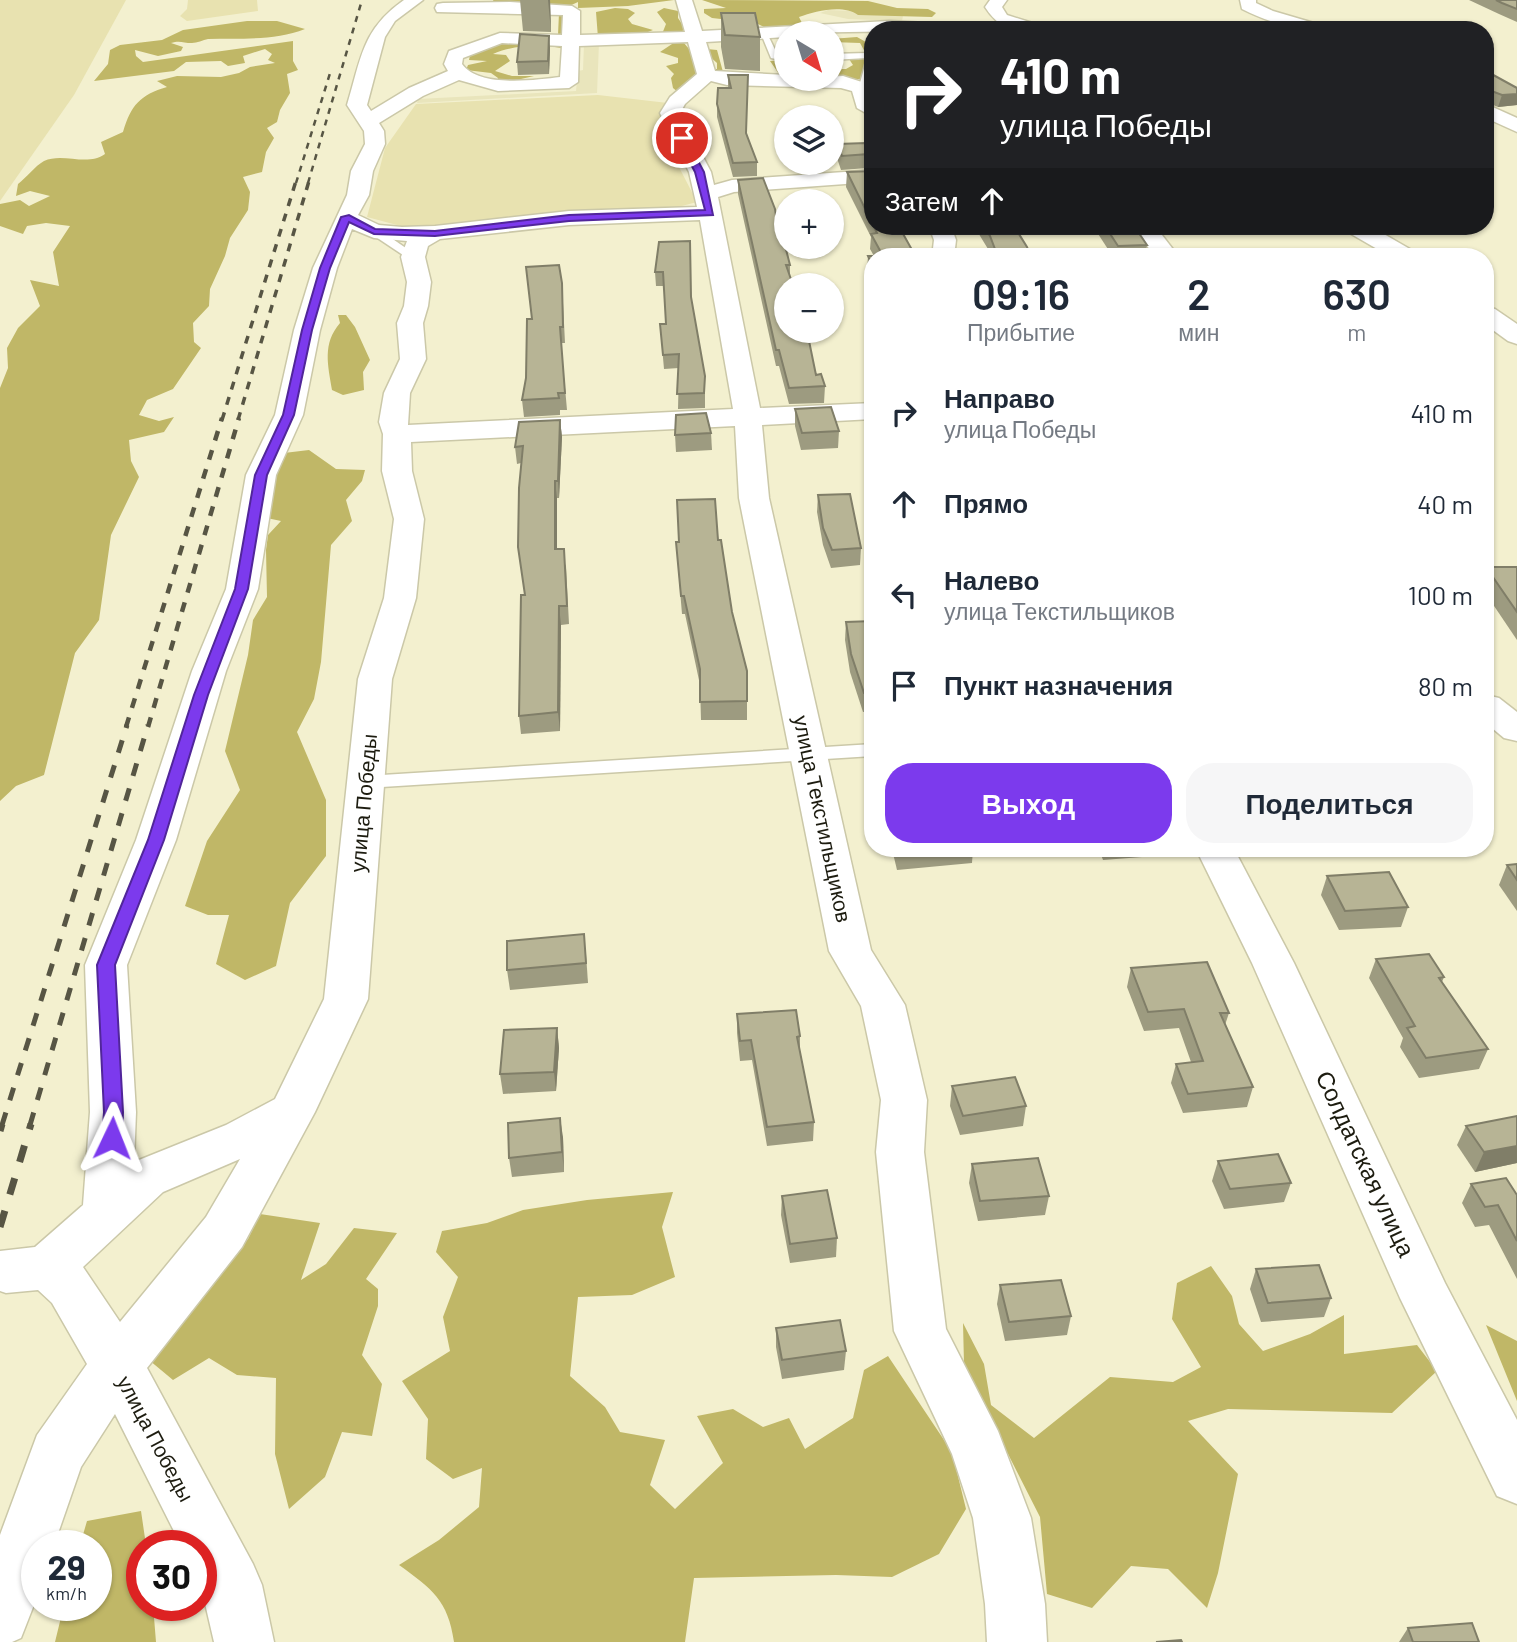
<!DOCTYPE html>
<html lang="ru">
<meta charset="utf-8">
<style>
:root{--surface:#fff;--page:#f6f6f7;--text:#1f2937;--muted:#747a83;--accent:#7c3aed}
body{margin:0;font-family:Barlow,sans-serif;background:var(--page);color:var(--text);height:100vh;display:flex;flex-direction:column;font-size:26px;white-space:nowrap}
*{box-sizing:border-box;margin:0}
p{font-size:23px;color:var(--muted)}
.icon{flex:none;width:38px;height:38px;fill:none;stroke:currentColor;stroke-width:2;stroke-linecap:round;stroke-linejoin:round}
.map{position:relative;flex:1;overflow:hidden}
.details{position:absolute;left:864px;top:248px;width:630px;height:609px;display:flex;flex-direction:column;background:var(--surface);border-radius:28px;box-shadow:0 2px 5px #0004}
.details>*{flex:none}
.banner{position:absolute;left:864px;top:21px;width:630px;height:214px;border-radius:28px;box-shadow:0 2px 5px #0004;background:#202124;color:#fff;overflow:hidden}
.needle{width:46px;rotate:142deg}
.tools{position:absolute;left:774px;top:21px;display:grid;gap:14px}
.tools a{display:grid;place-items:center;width:70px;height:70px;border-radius:50%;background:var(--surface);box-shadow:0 2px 5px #0004;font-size:35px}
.speed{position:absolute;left:21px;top:1530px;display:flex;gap:14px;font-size:35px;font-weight:700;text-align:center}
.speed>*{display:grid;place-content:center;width:91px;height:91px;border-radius:50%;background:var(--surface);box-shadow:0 2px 5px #0004;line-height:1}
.speed small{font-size:18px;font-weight:400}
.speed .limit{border:10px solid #d22;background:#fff;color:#111}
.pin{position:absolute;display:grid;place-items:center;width:60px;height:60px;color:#fff;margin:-30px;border:4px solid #fff;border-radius:50%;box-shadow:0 2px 7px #0007}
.me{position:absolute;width:77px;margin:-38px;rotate:2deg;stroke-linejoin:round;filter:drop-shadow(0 0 5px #0008)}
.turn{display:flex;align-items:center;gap:24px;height:147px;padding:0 21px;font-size:32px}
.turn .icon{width:91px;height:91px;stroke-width:2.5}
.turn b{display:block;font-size:49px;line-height:60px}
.then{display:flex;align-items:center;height:66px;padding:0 21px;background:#0003;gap:14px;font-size:26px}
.eta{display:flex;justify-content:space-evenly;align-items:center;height:119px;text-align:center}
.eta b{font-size:42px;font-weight:600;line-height:49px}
.primary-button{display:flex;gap:14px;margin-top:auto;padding:14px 21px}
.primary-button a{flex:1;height:80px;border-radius:28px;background:var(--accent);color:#fff;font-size:28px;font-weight:600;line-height:80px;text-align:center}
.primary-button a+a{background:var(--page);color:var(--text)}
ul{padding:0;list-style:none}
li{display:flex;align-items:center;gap:21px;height:91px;padding:0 21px}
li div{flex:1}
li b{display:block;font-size:26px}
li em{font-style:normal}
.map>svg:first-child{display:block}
.built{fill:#e9e5bc}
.green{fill:#e8e2b0}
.forest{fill:#c0b767}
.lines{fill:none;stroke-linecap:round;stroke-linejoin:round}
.service-casing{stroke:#cbc8a8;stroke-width:3}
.minor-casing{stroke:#cbc8a8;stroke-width:3}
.service{fill:#fff;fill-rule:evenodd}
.minor{fill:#fff;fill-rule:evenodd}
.rail-far4{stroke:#575544;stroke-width:2.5;stroke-dasharray:6 6;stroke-linecap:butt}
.rail-far3{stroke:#575544;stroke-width:3.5;stroke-dasharray:8 8;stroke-linecap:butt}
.rail-far2{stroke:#575544;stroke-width:4.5;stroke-dasharray:10 10;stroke-linecap:butt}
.rail-far1{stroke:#575544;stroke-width:5;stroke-dasharray:13 13;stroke-linecap:butt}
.rail{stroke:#575544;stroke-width:7;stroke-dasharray:17 17;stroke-linecap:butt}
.wall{fill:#9d9b80}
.shaded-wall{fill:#807e68}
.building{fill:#b7b495;stroke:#807e68;stroke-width:2}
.route{fill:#7c3aed;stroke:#51269a;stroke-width:2}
.labels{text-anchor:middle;stroke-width:6;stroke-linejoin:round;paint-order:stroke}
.street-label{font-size:21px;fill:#1d1c10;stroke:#fff}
.near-street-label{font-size:24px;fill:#1d1c10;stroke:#fff}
</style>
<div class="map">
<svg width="1517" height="1642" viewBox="0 0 1517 1642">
<rect width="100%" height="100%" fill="#f3f0cf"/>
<g class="built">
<path d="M828,10L853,11L903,16L902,21L848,19L820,13Z"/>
<path d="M599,43L597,93L417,103L418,99L576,91L578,71L583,70L584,44Z"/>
</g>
<g class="green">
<path d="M0,0H126L74,95L0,201Z"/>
<path d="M188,0H257L258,11L187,21L180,16L187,9Z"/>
<path d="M598,95L668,103L665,140L697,202L678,207L535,216L412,229L367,217L385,148L416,104Z"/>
</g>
<g class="forest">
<path d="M493,0H674L628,6L578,8V2L567,7L495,5Z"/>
<path d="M702,0L868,1L897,8L928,9L936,13L932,17L858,15C843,4 815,11 799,17L804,27L770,30L756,23L712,18L704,13V9L726,8Z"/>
<path d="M615,8L628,9L635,13L628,19L632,24L653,30L643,34L598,38L596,12Z"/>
<path d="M664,8L678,11V18L684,27L681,36L662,34L666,24L657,12Z"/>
<path d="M559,13L567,14L564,45L561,48C539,44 513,45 493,54L506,55L510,61L495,71L512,76H534L521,79L520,83L497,81L498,78L491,73L466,70L468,65L487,61L469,60L470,55L501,42L558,35Z"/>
<path d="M247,21H277L305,29C275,41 240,38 208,39C203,40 197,43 192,43C183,43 180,40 171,43L183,47L181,51L158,56L135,50L136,56L143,62L293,41V61L298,70L287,74L290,93L280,110L277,122L267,128L274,138L266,152L262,172L243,177L250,192L248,210L230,238L225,256L210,289L209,306L193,323L194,342L201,348L173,389L147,400L139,415L159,421L174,417L164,432L129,440L131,461L139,477L111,535L99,620L75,653L44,775L16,786L0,801V388L8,368L7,348L18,328L40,306L30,280L59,286L53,252L70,226L46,223L27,226L23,234L0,226V204L20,200L29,206L50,196L30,191L16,196L18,184C26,178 35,166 44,161C63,152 87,167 105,154L101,142L123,132C131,105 140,95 167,87L157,81L177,76L221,77L239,73L250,67L275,63L268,60L272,54L265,49L243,56L245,63L228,66L221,61L186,62L174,71L94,81L108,64L110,50L120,45L162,40L183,30Z"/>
<path d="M857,37L873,46V79H831V69H846L853,65L849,59L865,52L860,43L831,42V39Z"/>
<path d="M675,42L684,43L694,55L712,69H717V63L708,55L707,49L717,50L723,72L779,74L770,61L786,60V79H791L701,75L679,93L673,88L671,78L674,74L666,66L678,63V58L660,52Z"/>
<path d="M338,315H346L355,327L370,360L363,372L364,390L343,395L332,390C328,365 322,344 340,323Z"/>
<path d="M309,450L336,469L365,470L362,481L346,500L352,521L331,545L321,662L314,699L297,732L326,800V856L290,903L276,966L245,980L216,964L229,915H208L185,906L207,841L240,790L225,751L248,655L253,620L267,597L266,550L268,535L281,521L262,517L284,453Z"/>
<path d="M673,1192L662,1227L675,1277L632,1295L578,1297L570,1376L605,1407L620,1432L665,1440L650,1485L675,1509L723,1463L697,1416L733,1409L763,1427L789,1418L805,1449L853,1418L864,1370L888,1356L952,1452L966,1509L939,1554L892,1577L836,1575L694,1578L685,1642H454C448,1600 432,1589 399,1565L439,1540L479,1507L482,1468L453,1479L426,1459L428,1419L402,1381L450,1351L443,1317L458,1277L436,1252L442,1231L487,1223L523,1210L587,1200Z"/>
<path d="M260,1214L320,1223L301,1280L326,1264L354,1228L397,1233L366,1279L378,1289V1306L362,1355L382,1384L372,1436L342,1432L325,1477L289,1509L275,1454L276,1378L237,1375L209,1358L173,1380L149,1360L199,1289L248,1239Z"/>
<path d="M1211,1266L1232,1296L1239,1324L1263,1351L1310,1334L1344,1315V1354L1417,1345L1437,1371L1392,1413L1228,1409L1188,1421L1238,1474L1218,1573L1207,1608L1168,1569L1131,1566L1092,1608L1047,1594L1040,1517L1008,1454L976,1411L964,1364L963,1323L984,1364L991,1405L1034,1438L1110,1377L1173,1382L1201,1367L1172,1319L1177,1283Z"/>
<path d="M1486,1325L1517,1341V1401Z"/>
<path d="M141,1511L146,1545H142V1605H153L156,1642H55L64,1605H96V1545H80L87,1521Z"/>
</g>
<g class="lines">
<defs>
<g id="service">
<path d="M981,26H1033L1037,29L977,30Z"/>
<path d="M760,31H766L777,54L786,55V61L771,58Z"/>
<path d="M873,43V66L866,88L858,90L867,58L831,60V54L867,53L869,46Z"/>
<path d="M370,229H378L419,257L409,259L370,233Z"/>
<path d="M873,744V756L366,788L357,782L366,776Z"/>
</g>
<g id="minor">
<path d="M404,0H423L395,21L385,37L367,105L371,111L409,88L448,71L444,64L449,51L500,33L562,35L563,15L437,12L435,8L437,4L443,3L510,2L572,6L580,11V35L685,32L676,0H692L702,31L889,21L966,25L974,30L786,33V37L706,42L715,71L786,75V79L843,76L868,84L873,102V117L857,108L852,91L841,88L727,85L711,81L685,104L680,113L711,172L714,185L732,180L873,170V182L734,192L718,197L760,408L873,403V419L762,425L769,498L871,950L905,1005L927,1100L924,1152L946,1329L998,1431L1031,1518L1045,1604L1047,1642H987L985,1604L973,1518L952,1454L894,1331L876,1152L881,1100L861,1006L829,951L739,498L735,426L411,442L412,471L424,519L416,598L392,679L368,999L315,1112L242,1247L147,1368L253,1564L262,1585L274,1642H214L201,1586V1545H181L115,1414L81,1467L54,1545H37V1597L21,1638L12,1642H0V1535L37,1435L87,1364L52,1303L38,1290L6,1293L0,1291V1251L35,1247L83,1205L90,1112L85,965L136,840L192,671L226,589L246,475L275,415L294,330L313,268L347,195L351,171L365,144L364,131L347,105C361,59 362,29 404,0ZM688,42L697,74L670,97L660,113L689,172L697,207L569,211L435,226L402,227L379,225L358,215L369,195L373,171L385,144L384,131L379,123L423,96L459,80L498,91L569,88L578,82L579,46ZM502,43L562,46L560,77C535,80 479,88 462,64L463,58ZM700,220L733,409L408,425L410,393L426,359L423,323L428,306L431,282L425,257L428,246L440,239L569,225ZM352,229L374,238L407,241L401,257L407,282L404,306L397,323L400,359L384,393L379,422L383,434L382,471L394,519L384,598L358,679L324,999L275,1099L226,1125L134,1162L136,1112L127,965L176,840L226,671L258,589L276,475L303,415L320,330L337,268ZM240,1159L206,1217L120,1322L83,1267L163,1192Z"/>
<path d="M990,0H1007L1002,7L1007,15L1042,26L1044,30C1016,30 1001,32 985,7Z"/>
<path d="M1240,0H1256V3L1273,11L1324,26L1326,30C1295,30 1270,23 1242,9Z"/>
<path d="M1486,104L1517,118V132L1486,118Z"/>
<path d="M929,226H951L956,240L954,257H932L934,240Z"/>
<path d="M1133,226H1155L1179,257H1155Z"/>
<path d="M1343,226H1370L1415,252L1419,257H1391L1346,231Z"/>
<path d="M1486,307L1495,309L1517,324V344L1508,341L1486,325Z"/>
<path d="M1486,695L1499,698L1517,712V741L1504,738L1486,723Z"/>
<path d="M1196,849H1234L1294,963L1445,1283L1517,1420V1504L1497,1496L1400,1298L1252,963Z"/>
</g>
</defs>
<use href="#service" class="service-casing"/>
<use href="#minor" class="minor-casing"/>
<use href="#service" class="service"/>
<use href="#minor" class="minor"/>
<g class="rail-far4">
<path d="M296,183L331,70"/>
<path d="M308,183L362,0"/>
</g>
<g class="rail-far3">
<path d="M222,420L296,181"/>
<path d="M238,420L309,181"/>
</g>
<g class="rail-far2">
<path d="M126,727L222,418"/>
<path d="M148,727L239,418"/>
</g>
<g class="rail-far1">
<path d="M2,1125L127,725"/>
<path d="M30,1125L148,725"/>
</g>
<g class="rail">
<path d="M0,1131L2,1124"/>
<path d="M0,1227L31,1124"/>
</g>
</g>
<g class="wall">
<path d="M520,0H550L551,32L523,31Z"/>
<path d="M1469,0H1517V22L1499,14Z"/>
<path d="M721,13L760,37V71L725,69L721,47Z"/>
<path d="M550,48L549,74L518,75L517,62Z"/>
<path d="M1486,71L1517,88V105L1498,107L1486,102Z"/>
<path d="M728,75L746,134L757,162V176L733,177L717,117V104L728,88Z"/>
<path d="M838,144L869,154L868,168L841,170L837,158Z"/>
<path d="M847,172L891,232L916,257H873V284L867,271L868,256H874L870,249L871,237L846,187Z"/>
<path d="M738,180L779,234L790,265V276L816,375L825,386L824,403L789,404L779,366H776L738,194Z"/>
<path d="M974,226H1014L1031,257H992L988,249Z"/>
<path d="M1093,226H1134L1147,245L1145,257H1113Z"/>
<path d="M659,242L691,297L705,376V408L678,409L679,368L664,369L660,324H666L664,286H656L655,272Z"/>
<path d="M562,283L565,343H561L567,410H560V415L524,417L522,400L526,378L531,319Z"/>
<path d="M795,409L839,431L838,448L801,450L795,426Z"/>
<path d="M560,420L562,437L559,498H557V549L566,566L569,624L561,625L560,731L521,734L519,716L525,595L518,547L521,463L517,464L515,447Z"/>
<path d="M711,433L712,450L676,452L675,435Z"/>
<path d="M818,495L861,548L860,565L831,568L823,545L817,512Z"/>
<path d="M718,540L732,612L747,671V720H701L700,685L685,614H682L676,542Z"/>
<path d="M1486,567H1517V640L1486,594Z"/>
<path d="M873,621V711L863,712L850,672L845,640L846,622Z"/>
<path d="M892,849H973L972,863L897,870Z"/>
<path d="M1099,849H1157L1155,856L1103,860Z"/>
<path d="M1517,864V911L1499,885L1507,865Z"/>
<path d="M1327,876L1408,907L1401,927L1339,930L1321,895Z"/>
<path d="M586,954L588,983L510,990L507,970Z"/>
<path d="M1376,959L1444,977L1442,982L1488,1049L1479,1069L1419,1078L1400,1047L1403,1038L1369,978Z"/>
<path d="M1131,968L1229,1013L1225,1025L1253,1087L1247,1107L1183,1113L1171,1083L1176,1064L1191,1062L1179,1028L1144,1031L1127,987Z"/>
<path d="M737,1014L800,1036V1052L814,1122L813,1141L767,1146L752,1060L740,1061L737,1033Z"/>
<path d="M557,1028L559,1048L556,1091L503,1094L500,1074Z"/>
<path d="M952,1086L1026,1106L1023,1126L960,1135L950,1106Z"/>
<path d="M1517,1116V1163L1475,1172L1457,1145L1466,1126Z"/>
<path d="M563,1137L564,1172L512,1177L509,1158Z"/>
<path d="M1218,1161L1291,1183L1284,1202L1224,1209L1212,1181Z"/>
<path d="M972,1164L1049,1196L1045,1215L978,1221L969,1183Z"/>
<path d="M1471,1184L1517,1195V1279L1489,1225L1475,1227L1462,1203Z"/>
<path d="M782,1196L837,1238L836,1257L790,1263L781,1215Z"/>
<path d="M1256,1269L1331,1298L1324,1317L1261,1322L1250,1289Z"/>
<path d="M1000,1285L1071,1316L1067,1335L1005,1341L997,1304Z"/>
<path d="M776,1328L846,1351L844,1370L782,1379L776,1347Z"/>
<path d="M1408,1628L1479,1642H1399Z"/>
</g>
<g class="shaded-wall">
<path d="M548,0H550L551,32Z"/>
<path d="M549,36L550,48L549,74L548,61Z"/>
<path d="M1517,94V105L1498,107L1502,95Z"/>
<path d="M560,420L562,437L559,498L558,481Z"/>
<path d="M555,481L557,498V567L555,549Z"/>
<path d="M559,606L561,625L560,731L558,712Z"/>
<path d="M557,1028L559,1048L556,1091L554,1072Z"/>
<path d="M560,1118L563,1137L564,1172L562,1152Z"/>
<path d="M1517,1146V1163L1475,1172L1484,1152Z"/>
</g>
<g class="building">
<path d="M1496,0H1517V9L1502,3Z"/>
<path d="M721,13H755L760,37L725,35Z"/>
<path d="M520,34L549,36L548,61L517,62Z"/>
<path d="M1486,71L1517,88V94L1502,95L1489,90L1486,96Z"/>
<path d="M728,75H748L746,133L757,162L733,163L717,104L718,88H731Z"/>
<path d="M866,143L869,154L842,156L838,144Z"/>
<path d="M873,171V226H889L891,232H902L916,257H873V267L868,256H883L871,234L877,233L847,172Z"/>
<path d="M763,178L775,209L779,234H782L790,265H786L793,285H786V331H807L816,375L821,374L825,386L789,388L779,350H776L738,180Z"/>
<path d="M983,226H1014L1027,247L1031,257H998L990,236Z"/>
<path d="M1105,226H1134L1147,245L1118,246Z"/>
<path d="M690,241L691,297L705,376L704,393L677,394L679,354L663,355L660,324H666L663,272H655L659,242Z"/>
<path d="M559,265L562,283L563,327H560L565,393H558L559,398L522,400L526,378L527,319H532L526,267Z"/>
<path d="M831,407L839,431L802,433L795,409Z"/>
<path d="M706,413L711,433L675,435L676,415Z"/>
<path d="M560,420L558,481H555V549H564L567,606H559L558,712L519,716L521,595H525L518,547L519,488L523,446L515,447L519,422Z"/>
<path d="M850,494L861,548L832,550L823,528L818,495Z"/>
<path d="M715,499L718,540H721L732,612L747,671V701L700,702V669L684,596H681L676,542H679L677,500Z"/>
<path d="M1486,567H1517V612Z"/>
<path d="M873,621V692L864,693L851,654L846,622Z"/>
<path d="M898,849H920L899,851Z"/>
<path d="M1517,864V880L1507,865Z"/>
<path d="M1389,872L1408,907L1345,911L1327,876Z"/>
<path d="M584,934L586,963L507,970V941Z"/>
<path d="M1429,954L1444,977L1439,978L1488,1049L1426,1058L1407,1028L1415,1026L1376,959Z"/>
<path d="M1207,962L1229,1013H1220L1253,1087L1188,1094L1176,1064L1203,1061L1184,1009L1148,1012L1131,968Z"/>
<path d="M796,1010L800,1036L797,1037L814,1122L767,1127L751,1040L740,1041L737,1014Z"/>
<path d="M557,1028L554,1072L500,1074L504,1030Z"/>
<path d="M1015,1077L1026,1106L963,1116L952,1086Z"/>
<path d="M1517,1116V1146L1484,1152L1466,1126Z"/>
<path d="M560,1118L562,1152L509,1158L508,1123Z"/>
<path d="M1278,1154L1291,1183L1230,1189L1218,1161Z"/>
<path d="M1038,1158L1049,1196L980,1201L972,1164Z"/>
<path d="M1506,1178L1517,1195V1241L1498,1205L1485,1207L1471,1184Z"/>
<path d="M827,1190L837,1238L790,1244L782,1196Z"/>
<path d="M1319,1265L1331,1298L1268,1303L1256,1269Z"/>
<path d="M1061,1280L1071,1316L1009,1322L1000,1285Z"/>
<path d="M840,1320L846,1351L782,1360L776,1328Z"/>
<path d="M1472,1623L1479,1642H1413L1408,1628Z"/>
<path d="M1181,1640L1182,1642H1156Z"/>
</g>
<path class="route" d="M682,136L686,138L704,172L713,215L569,221L435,236L374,234L349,222L330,268L312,330L294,415L267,475L248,589L208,695L164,840L115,965L123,1112L122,1138L119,1143L112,1145L105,1143L102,1138L104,1112L97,965L148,840L194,695L235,589L255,475L283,415L302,330L320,268L341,217L349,215L375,229L435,231L569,215L705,210L695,172L677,138Z"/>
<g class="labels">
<g class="street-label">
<text transform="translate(364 803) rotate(-85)" y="7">улица Победы</text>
<text transform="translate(822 819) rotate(78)" y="7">улица Текстильщиков</text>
<text transform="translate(155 1439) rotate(62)" y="7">улица Победы</text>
</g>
<g class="near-street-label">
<text transform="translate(1365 1164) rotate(65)" y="8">Солдатская улица</text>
</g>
</g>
</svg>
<div class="tools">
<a><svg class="needle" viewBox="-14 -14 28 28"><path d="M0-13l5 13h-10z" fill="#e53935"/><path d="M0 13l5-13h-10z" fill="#747a83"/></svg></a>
<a><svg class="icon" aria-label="layers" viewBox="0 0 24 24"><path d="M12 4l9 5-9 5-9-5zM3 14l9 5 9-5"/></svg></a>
<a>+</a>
<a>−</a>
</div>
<div class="speed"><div>29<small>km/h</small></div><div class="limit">30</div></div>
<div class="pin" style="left:682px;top:138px;background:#d93025"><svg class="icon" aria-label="arrive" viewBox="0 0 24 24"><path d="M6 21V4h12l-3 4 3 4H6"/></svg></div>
<svg class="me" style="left:112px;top:1138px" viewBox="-20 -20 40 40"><path d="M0-17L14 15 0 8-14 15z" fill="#7c3aed" stroke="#fff" stroke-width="4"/></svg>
<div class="banner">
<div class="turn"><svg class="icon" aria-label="right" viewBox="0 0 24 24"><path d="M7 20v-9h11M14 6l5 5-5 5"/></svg><div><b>410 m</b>улица Победы</div></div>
<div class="then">Затем<svg class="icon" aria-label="ahead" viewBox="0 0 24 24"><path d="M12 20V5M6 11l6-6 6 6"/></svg></div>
</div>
<section class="details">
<div class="eta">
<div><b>09:16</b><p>Прибытие</p></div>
<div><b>2</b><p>мин</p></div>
<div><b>630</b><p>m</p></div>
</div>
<ul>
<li><svg class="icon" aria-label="right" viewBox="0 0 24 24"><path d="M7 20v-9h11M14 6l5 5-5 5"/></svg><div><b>Направо</b><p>улица Победы</p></div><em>410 m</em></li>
<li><svg class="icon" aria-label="ahead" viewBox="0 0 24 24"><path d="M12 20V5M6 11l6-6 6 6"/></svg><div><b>Прямо</b></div><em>40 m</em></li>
<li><svg class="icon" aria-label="left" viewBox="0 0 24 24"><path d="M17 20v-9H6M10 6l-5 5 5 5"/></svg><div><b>Налево</b><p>улица Текстильщиков</p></div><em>100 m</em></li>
<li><svg class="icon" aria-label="arrive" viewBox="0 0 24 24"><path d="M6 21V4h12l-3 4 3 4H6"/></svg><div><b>Пункт назначения</b></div><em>80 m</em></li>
</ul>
<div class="primary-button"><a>Выход</a><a>Поделиться</a></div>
</section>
</div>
